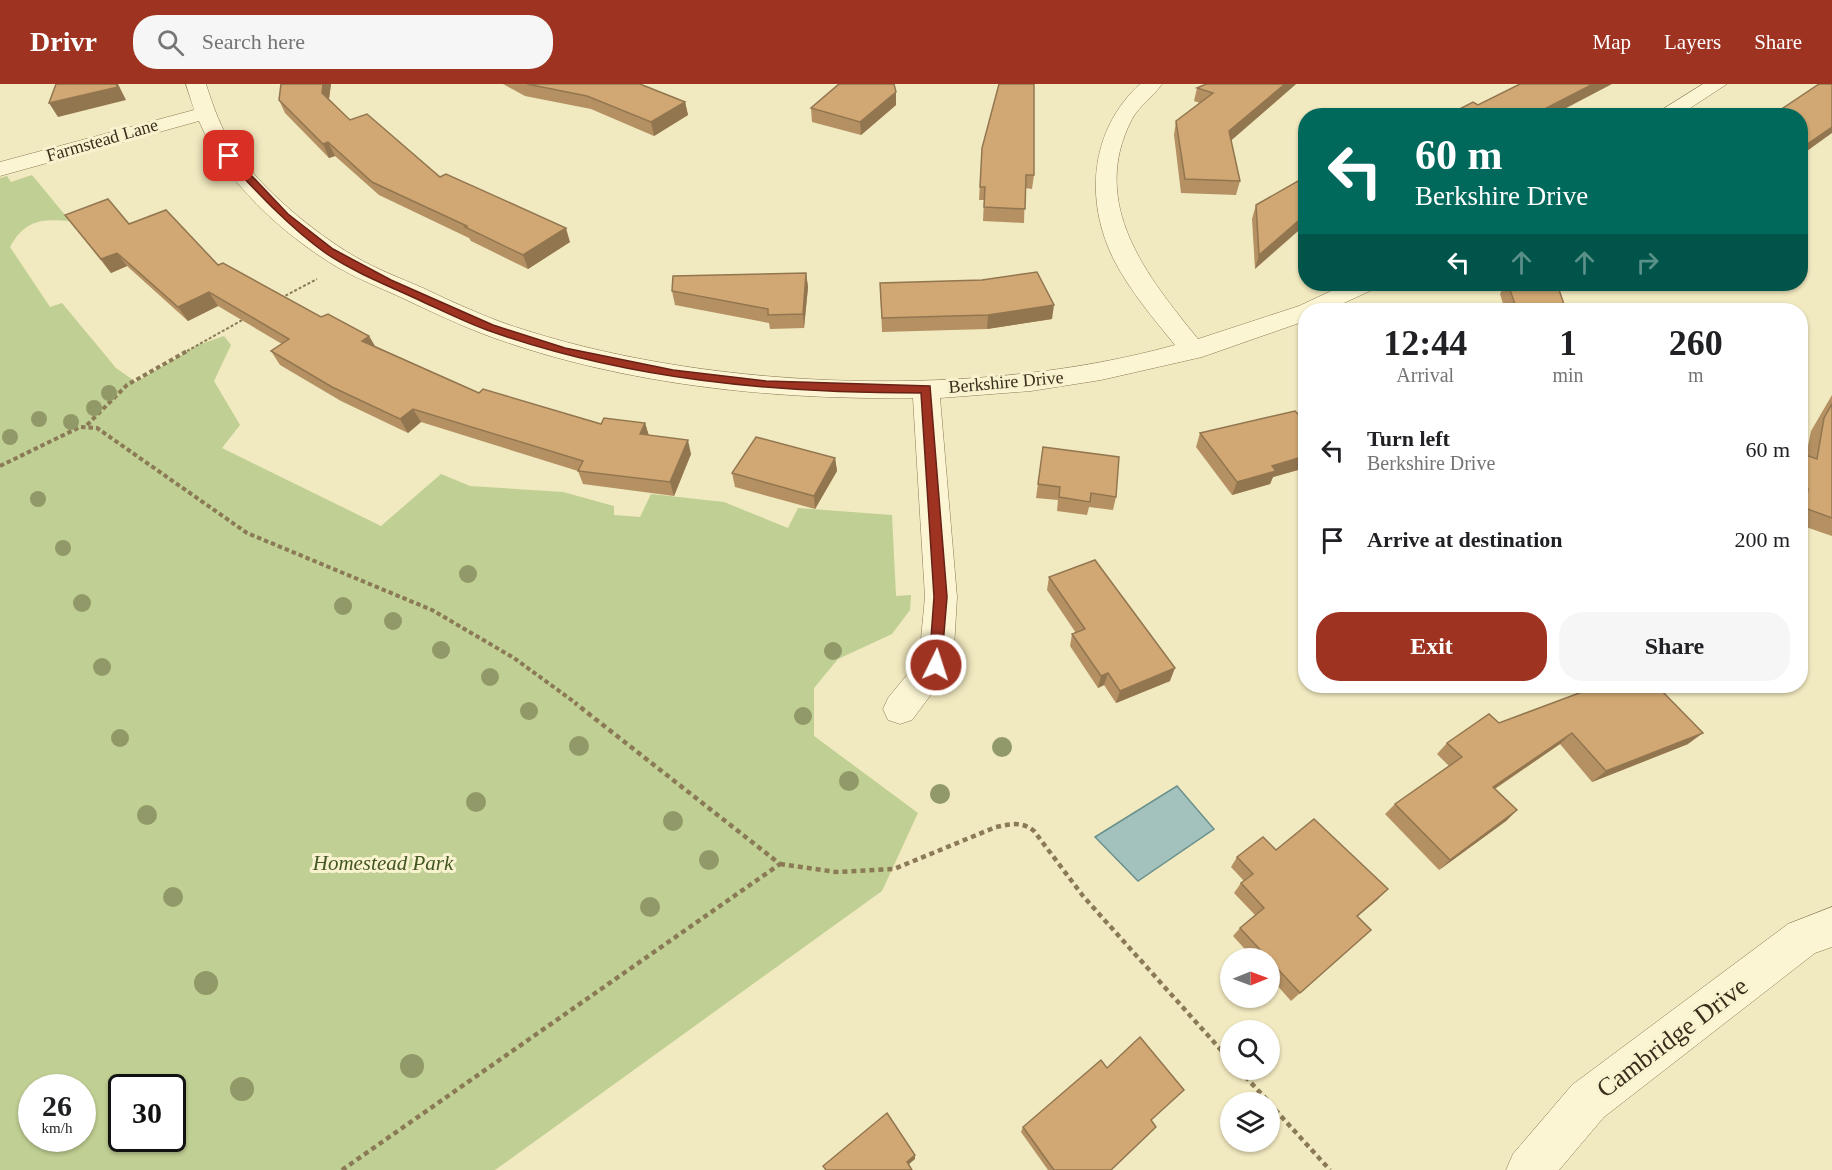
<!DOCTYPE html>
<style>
:root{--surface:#fff;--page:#f6f6f6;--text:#202124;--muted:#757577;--accent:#9e3322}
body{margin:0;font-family:Georgia,serif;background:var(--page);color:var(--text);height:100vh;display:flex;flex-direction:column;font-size:22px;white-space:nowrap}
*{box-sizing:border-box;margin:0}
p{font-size:20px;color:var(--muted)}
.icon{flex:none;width:33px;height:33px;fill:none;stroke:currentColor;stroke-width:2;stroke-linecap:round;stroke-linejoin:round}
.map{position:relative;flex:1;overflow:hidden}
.details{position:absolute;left:1298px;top:219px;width:510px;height:390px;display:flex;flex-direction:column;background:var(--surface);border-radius:24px;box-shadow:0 2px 4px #0004}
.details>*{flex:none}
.hud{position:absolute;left:1298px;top:24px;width:510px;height:183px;border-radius:24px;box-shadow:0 2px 4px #0004;background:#00695c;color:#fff;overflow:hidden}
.needle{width:39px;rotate:89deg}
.buttons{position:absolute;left:1220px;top:864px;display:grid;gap:12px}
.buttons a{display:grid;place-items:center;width:60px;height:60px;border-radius:50%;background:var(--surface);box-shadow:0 2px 4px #0004;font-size:30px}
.speed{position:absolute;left:18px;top:990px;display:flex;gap:12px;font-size:30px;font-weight:700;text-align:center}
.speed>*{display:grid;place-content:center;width:78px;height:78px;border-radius:50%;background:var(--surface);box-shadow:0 2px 4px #0004;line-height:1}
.speed small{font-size:15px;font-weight:400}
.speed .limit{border:3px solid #111;border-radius:9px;background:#fff;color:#111}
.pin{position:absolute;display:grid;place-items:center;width:51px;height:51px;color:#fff;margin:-26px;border-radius:12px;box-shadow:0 3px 9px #0006}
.me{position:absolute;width:66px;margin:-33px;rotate:4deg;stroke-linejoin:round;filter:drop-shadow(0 0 4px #0008)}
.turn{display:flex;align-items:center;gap:21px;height:126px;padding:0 18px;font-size:27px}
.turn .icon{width:78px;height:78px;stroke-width:2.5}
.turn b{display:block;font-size:42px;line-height:51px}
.lanes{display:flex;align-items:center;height:57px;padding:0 18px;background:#0003;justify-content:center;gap:30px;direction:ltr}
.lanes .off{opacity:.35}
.eta{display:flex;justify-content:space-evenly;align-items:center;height:102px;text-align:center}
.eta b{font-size:36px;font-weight:800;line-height:42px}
.primary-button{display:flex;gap:12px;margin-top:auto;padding:12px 18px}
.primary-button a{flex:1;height:69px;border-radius:24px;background:var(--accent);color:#fff;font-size:24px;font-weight:800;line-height:69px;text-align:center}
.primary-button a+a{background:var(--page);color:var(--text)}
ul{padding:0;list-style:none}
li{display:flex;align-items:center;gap:18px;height:90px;padding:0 18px}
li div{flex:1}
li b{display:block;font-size:22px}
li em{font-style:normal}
header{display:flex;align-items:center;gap:36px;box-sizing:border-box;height:84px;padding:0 30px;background:var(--accent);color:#fff}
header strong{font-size:28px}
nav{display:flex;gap:33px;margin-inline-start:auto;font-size:21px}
.search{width:420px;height:54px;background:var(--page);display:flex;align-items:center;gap:15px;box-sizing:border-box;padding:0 21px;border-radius:24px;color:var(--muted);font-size:22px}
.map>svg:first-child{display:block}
.green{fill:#c0cf93;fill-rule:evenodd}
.water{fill:#a3c2bd;stroke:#69918d;stroke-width:1.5}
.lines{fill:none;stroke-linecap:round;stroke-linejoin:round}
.minor-casing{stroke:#8b7a56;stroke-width:1}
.path-far2{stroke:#8b7a56;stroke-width:2;stroke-dasharray:3 2;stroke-linecap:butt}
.path-far1{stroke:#8b7a56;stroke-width:4;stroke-dasharray:4.5 3;stroke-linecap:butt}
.path{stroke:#8b7a56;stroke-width:4.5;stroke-dasharray:5 4;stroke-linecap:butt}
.minor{fill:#fbf5d3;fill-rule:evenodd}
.tree{fill:#919968}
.wall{fill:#b49063}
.shaded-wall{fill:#927650}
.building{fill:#d1a873;stroke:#927650;stroke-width:1.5}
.route{fill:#9e3322;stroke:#672116;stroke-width:1.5}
.labels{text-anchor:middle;stroke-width:6;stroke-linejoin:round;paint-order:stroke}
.far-street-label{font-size:18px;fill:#392e1c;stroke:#f8f2cf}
.park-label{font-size:21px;font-style:italic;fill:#425721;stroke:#f8f2cf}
.near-street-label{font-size:26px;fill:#392e1c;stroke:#f8f2cf}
</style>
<header>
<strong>Drivr</strong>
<div class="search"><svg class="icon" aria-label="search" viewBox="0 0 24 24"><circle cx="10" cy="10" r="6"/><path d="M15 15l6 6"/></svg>Search here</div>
<nav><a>Map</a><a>Layers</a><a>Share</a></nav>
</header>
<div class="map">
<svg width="1832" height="1086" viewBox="0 0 1832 1086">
<rect width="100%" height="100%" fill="#f1e9bf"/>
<path class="green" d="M32,91L70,137C41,135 25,136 10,163L50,223L62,219L116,284L136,298L198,261L224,252L231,261L214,297L240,341L222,364L381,442L441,390L470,402L563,408L614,422V431L640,433L651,410L724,418L788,444L798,424L892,431L896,512L911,511L910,526L892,550L838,575L814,604V652L918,729L882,807L495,1086H0V94L7,92L11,98ZM32,1004H82V1054H32ZM122,1004H172V1054H122Z"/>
<path class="water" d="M1177,702L1214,745L1138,797L1095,753Z"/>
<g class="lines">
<defs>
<g id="minor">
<path d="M186,0H206C213,22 221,45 234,64C260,104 313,148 354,172C376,185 400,194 423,204C457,220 491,236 528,247C719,307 982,315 1175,261C1153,234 1130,207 1114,176C1084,116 1090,46 1140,0H1162C1153,13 1140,21 1132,35C1088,120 1147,192 1198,255L1299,222L1346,200H1377L1374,205L1329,226H1305V237L1202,273L1101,296L1031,307L940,314L957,513L953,581L912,636L900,640L888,636L883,625L888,614L919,576L925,513L913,314C773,316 626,301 494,254C461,242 430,227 398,212C378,203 356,194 337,183C282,150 224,97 199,37L0,92V78L194,26Z"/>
<path d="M1703,0H1727L1678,32H1652Z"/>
<path d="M1832,823V863L1815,869L1604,1033L1559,1086H1506L1513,1070L1572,1001L1788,840Z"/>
</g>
</defs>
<use href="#minor" class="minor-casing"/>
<g class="path-far2">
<path d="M281,214L317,195"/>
<path d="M187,267L246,234"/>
</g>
<g class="path-far1">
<path d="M87,341L127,301L189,266"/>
<path d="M0,382L80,343L97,344L247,449L432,526L514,574L577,620"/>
</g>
<g class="path">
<path d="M780,780L836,788L894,785L996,743C1010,740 1022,737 1034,747L1083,812L1230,976"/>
<path d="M1239,986L1269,1018"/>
<path d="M1269,1019L1330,1086"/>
<path d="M342,1086L780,780L575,619"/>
</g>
<use href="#minor" class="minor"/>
</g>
<g class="tree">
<circle cx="109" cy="309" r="8"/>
<circle cx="94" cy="324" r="8"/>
<circle cx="39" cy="335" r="8"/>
<circle cx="71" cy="338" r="8"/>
<circle cx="10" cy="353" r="8"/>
<circle cx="38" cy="415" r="8"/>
<circle cx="63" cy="464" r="8"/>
<circle cx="468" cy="490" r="9"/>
<circle cx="82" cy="519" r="9"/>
<circle cx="343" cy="522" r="9"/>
<circle cx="393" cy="537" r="9"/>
<circle cx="441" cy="566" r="9"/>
<circle cx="833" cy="567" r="9"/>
<circle cx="102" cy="583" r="9"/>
<circle cx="490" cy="593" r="9"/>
<circle cx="529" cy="627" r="9"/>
<circle cx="803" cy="632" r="9"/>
<circle cx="120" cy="654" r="9"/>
<circle cx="579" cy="662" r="10"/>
<circle cx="1002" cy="663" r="10"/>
<circle cx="849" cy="697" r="10"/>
<circle cx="940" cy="710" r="10"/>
<circle cx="476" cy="718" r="10"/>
<circle cx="147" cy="731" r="10"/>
<circle cx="673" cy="737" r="10"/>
<circle cx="709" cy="776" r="10"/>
<circle cx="173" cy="813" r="10"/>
<circle cx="650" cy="823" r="10"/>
<circle cx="206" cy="899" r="12"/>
<circle cx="412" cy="982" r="12"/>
<circle cx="242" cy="1005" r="12"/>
</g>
<g class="wall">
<path d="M281,0H331L329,15L350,36L440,93L570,158L528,185L471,157L469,154L379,111L335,72L329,74L285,29L279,16Z"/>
<path d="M503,0H640L685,18L688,31L654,52L591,25L525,12Z"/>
<path d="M1296,0L1231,56L1240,97L1236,111L1181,109L1174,51L1176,37L1200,19L1194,17L1197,4Z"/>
<path d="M896,21L861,51L812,38L811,24Z"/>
<path d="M982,64L1034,91L1032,105L1025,104L1024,139L983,137L984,116H979Z"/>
<path d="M1305,93L1255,185L1252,135L1256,121Z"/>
<path d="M65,131L129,140L218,181L321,233L369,252L375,262L479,309L601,340L645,339L649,352L691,370L674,412L583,400L578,387L421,338L408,349L341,317L280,281L271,267L282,260L218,222L188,237L127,182L111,189Z"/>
<path d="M806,189L808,203L804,244L770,245L769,239L675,221L672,207Z"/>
<path d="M880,199L1052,235L987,245L882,248Z"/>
<path d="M1505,200H1549L1566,226H1505L1500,210Z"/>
<path d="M1595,200H1609L1606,201H1598Z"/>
<path d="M1832,311V452L1800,441V369L1806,372L1811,347Z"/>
<path d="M1305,332V384L1273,393L1270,400L1232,411L1196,363L1200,349Z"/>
<path d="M1043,363L1116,413L1113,426L1089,423L1087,431L1057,427L1058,416L1036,414Z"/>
<path d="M835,374L837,387L815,425L735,403L732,389Z"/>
<path d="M1049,493L1170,597L1116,619L1104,601L1098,604L1070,562L1072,550L1076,549L1047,506Z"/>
<path d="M1576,602H1657L1688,660L1592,698L1560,660L1495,705L1517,726L1506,737L1439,786L1385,730L1395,720L1449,682L1437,670L1447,659L1581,608Z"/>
<path d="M1276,766L1378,815L1357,833L1371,846L1291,917L1269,892V874H1253L1233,852L1240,844L1255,831L1234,809L1241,799L1244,797L1231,783L1237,773Z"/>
<path d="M1152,1036L1111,1086H1048L1021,1048L1023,1043Z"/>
</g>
<g class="shaded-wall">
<path d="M116,0H118L126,16L58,33L49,19Z"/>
<path d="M323,0H331L328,22L322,9Z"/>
<path d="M1285,0H1296L1226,61L1229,47Z"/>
<path d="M1593,0H1612L1551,32H1531Z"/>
<path d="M896,8V21L861,51L860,38Z"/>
<path d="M685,18L688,31L654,52L651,38Z"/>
<path d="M1832,43V49L1800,72V65Z"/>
<path d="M328,58L335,72L329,74L323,60Z"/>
<path d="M1305,131V141L1255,185L1259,171Z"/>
<path d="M566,144L570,158L528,185L523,171Z"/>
<path d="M117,169L127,182L111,189L101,175Z"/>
<path d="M806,189L808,203L804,244L803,230Z"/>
<path d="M209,208L218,222L188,237L178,223Z"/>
<path d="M1054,221L1052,235L987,245L988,231Z"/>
<path d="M369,252L377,266L362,257Z"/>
<path d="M413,325L421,338L408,349L400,335Z"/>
<path d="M645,339L649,352L640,350Z"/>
<path d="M688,356L691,370L674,412L670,398Z"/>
<path d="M1305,372V384L1273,393L1270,400L1232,411L1237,398L1272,382Z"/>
<path d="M835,374L837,387L815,425L814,412Z"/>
<path d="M1175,584L1170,597L1116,619L1120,607Z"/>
<path d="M1108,589L1104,601L1098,604L1101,592Z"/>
<path d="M1572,649L1560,660L1482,713L1493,703Z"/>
<path d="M1703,649L1688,660L1592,698L1606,687Z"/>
<path d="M1517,726L1506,737L1439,786L1450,776Z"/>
<path d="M1388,805L1378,815L1347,841L1357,832Z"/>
<path d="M915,1071V1075L907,1082V1078Z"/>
</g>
<g class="building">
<path d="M56,0H116L118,3L49,19Z"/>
<path d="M281,0H323L322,9L350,36L367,30L440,93L446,90L566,144L523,171L465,143L467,142L372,98L328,58L323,60L279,16Z"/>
<path d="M527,0H640L685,18L651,38L587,12Z"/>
<path d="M839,0H894L896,8L860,38L811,24Z"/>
<path d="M999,0H1034V91H1026L1025,125L984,123L985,103H980L982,64Z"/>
<path d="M1206,0H1285L1229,47L1240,97L1185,95L1176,37L1213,9L1197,4Z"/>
<path d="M1520,0H1593L1531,32H1446L1473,18L1478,21Z"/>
<path d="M1819,0H1832V43L1800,65V32H1771Z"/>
<path d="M1305,93V131L1259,171L1256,121Z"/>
<path d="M108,115L129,140L166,126L218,181L223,179L321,233L328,230L369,252L362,257L479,309L483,305L601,340L604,334L645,339L640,350L688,356L670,398L578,387L583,377L413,325L400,335L332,303L271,267L289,255L209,208L178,223L117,169L101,175L65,131Z"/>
<path d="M1037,188L1054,221L988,231L882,234L880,199L982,196Z"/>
<path d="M806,189L803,230L768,231V225L672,207L673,192Z"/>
<path d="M1508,200H1557L1566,226H1517Z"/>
<path d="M1832,320V434L1805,424L1808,405L1800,402V369L1817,375L1824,334Z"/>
<path d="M1295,327L1301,333L1305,332V372L1272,382L1276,387L1237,398L1200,349Z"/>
<path d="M756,353L835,374L814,412L732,389Z"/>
<path d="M1043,363L1119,373L1116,413L1091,409L1090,418L1059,413L1060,403L1038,400Z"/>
<path d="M1095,476L1175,584L1120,607L1108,589L1101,592L1072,550L1085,545L1049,493Z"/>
<path d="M1598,602H1657L1703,649L1606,687L1572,649L1493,703L1517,726L1450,776L1395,720L1462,673L1447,659L1489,630L1499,639Z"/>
<path d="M1314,735L1388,805L1357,832L1371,846L1300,909L1240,844L1264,824L1241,799L1253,790L1237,773L1263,753L1276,766Z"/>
<path d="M1140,953L1184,1006L1151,1036L1156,1043L1111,1086H1054L1023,1043L1101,976L1107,984Z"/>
<path d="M887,1029L915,1071L907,1078L912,1086H826L823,1082Z"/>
</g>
<path class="route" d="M225,71H232L288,130L333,165L391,196L493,241L565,264L673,286L766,297L930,302L947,513L941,585H931L929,581L934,513L921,309C774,309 627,296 487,246C465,238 443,227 421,217C389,202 353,188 324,168C287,141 257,108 225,74Z"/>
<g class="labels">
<g class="far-street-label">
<text transform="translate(102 56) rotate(-16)" y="6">Farmstead Lane</text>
<text transform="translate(1006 298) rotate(-5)" y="6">Berkshire Drive</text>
</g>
<g class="park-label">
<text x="383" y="786">Homestead Park</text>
</g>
<g class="near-street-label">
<text transform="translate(1672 953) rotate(-37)" y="9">Cambridge Drive</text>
</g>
</g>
</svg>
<div class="buttons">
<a><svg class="needle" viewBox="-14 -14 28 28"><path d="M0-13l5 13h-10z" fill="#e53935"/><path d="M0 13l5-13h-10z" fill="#757577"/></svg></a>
<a><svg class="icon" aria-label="search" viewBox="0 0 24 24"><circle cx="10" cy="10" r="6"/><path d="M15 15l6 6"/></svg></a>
<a><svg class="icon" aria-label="layers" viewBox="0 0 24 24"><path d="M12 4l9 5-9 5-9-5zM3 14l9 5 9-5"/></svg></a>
</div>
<div class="speed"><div>26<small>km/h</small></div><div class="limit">30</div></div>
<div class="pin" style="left:229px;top:72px;background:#d93025"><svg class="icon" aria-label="arrive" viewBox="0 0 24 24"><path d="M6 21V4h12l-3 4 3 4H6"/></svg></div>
<svg class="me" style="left:936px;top:581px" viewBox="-20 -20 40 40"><circle r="17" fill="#9e3322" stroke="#fff" stroke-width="3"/><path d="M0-11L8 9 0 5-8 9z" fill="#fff"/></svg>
<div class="hud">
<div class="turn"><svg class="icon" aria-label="left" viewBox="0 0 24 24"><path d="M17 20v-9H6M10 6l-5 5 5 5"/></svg><div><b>60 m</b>Berkshire Drive</div></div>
<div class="lanes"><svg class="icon" aria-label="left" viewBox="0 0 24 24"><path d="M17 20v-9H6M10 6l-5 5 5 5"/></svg><svg class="icon off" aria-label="ahead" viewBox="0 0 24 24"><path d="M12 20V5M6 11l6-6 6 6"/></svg><svg class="icon off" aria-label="ahead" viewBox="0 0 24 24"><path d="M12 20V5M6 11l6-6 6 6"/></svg><svg class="icon off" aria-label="right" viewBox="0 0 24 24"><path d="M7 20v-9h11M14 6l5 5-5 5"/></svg></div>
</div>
<section class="details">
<div class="eta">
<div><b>12:44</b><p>Arrival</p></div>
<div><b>1</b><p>min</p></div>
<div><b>260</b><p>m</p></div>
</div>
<ul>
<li><svg class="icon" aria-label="left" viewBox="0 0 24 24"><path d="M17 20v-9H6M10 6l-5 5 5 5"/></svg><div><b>Turn left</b><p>Berkshire Drive</p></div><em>60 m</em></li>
<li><svg class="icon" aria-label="arrive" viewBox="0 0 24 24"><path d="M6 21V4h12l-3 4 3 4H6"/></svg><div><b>Arrive at destination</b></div><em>200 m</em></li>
</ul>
<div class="primary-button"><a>Exit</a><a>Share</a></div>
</section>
</div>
